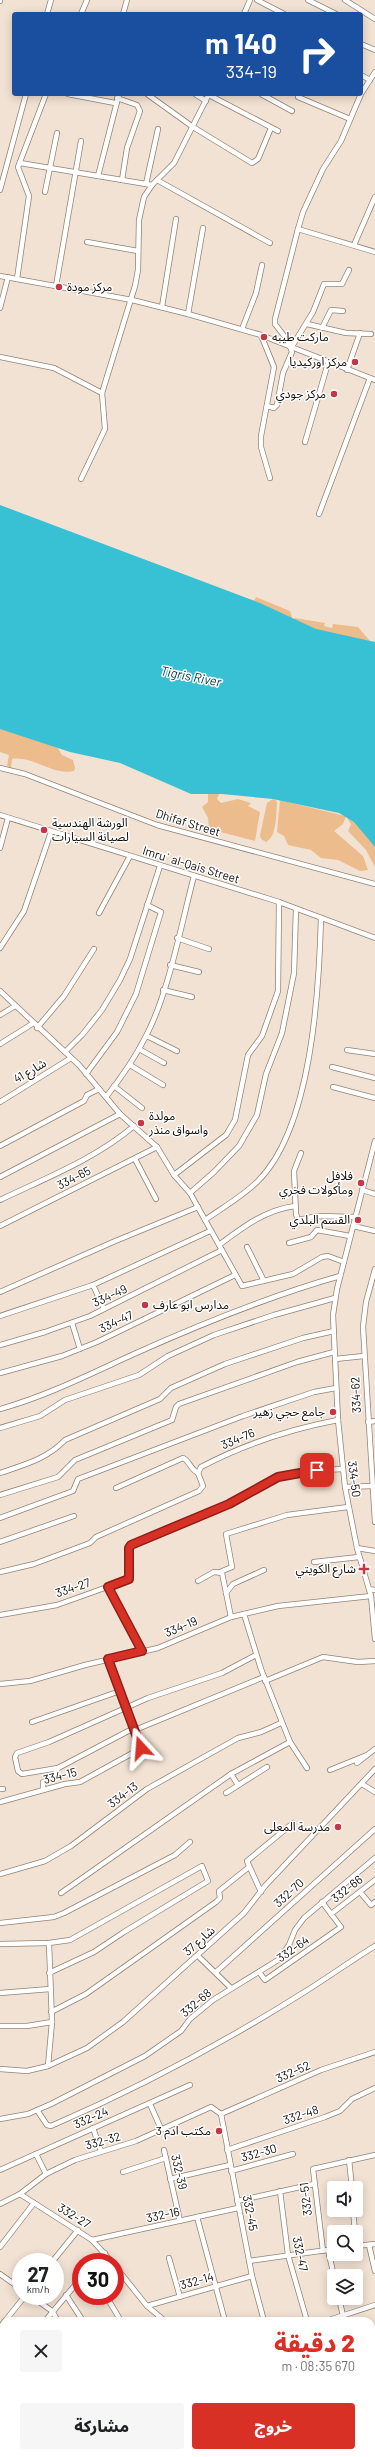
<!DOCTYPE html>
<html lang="ar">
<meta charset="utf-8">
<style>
:root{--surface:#fff;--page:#f6f6f6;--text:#202124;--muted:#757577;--accent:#d93025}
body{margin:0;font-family:Barlow,"Noto Sans Arabic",sans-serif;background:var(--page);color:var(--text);direction:rtl;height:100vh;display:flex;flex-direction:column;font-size:15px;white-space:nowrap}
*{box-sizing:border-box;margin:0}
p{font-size:13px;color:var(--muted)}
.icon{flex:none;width:22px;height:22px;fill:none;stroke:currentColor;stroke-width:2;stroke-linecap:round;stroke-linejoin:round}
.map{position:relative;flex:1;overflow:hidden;direction:ltr}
.sheet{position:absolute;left:0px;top:2317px;width:375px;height:140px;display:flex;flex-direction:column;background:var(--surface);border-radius:12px 12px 0 0;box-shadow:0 2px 10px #0003;direction:rtl}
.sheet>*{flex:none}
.banner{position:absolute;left:12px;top:12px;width:351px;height:84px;border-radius:4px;box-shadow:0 2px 10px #0003;direction:rtl;background:#1a4fa0;color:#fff;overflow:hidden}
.tools{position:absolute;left:327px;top:2181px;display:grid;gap:8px}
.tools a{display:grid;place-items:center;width:36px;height:36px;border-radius:4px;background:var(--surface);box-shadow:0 2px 10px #0003;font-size:20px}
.speed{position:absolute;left:12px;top:2253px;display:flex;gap:8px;font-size:20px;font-weight:700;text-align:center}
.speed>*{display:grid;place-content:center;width:52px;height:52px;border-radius:50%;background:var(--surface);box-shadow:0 2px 10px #0003;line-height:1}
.speed small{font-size:10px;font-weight:400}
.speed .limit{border:6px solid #d22;background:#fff;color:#111}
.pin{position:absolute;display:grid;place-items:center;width:34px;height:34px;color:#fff;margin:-17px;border-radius:8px;box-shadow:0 2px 6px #0006}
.me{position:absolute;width:44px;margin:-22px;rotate:341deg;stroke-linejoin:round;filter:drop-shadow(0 0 3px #0008)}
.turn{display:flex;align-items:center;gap:14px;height:84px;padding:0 20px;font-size:18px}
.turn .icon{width:52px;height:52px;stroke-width:2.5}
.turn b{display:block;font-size:28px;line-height:34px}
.round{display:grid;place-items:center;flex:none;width:42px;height:42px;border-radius:4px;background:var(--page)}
.headline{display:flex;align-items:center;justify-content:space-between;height:68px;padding:0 20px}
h1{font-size:24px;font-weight:800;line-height:30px;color:var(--accent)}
.primary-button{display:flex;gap:8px;margin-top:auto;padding:8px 20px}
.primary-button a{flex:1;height:46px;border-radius:4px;background:var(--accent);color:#fff;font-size:16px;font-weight:800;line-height:46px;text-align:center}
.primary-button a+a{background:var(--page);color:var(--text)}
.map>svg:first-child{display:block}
.green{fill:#ecbc8d}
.water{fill:#38c1d5}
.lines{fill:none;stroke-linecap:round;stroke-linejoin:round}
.minor-casing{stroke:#918375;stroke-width:6}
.minor{stroke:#fff;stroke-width:4.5}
.route-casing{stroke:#8d1f18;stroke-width:10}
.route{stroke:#d93025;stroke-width:7}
.poi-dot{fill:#c63646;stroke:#fff;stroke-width:1.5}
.labels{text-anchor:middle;stroke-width:3;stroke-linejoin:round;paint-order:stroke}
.poi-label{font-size:12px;fill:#120d08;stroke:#fff;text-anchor:end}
.street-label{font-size:12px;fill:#120d08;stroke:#fff}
.water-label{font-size:13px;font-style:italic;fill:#003e46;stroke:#fff}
</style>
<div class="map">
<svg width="375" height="2457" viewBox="0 0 375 2457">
<rect width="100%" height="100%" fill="#f2e2d3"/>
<g class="green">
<path d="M143,559L254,601L256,597L290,611L292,617L291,619L141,563Z"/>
<path d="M295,618L325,623L324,626L332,628L333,624L358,627L370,641C343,637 317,633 293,620Z"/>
<path d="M0,719L57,747L62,755L73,760L75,768L74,771C52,776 33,755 12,759L11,768L7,766L9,755L0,752Z"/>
<path d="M208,794H219L217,799L221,803L238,799L251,803L248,806L260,812L255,841L209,829L208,818L202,807L208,802Z"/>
<path d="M273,799L276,800L277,803C276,814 277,837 266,842L261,839L260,835L267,803Z"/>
<path d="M280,800L345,816L375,815V867L366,850L348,831L351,824L346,816L343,824L334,831L363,856L368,870L360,871L338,860L321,858L311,850L288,845L284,836L277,832Z"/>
</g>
<path class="water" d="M0,505L260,603L316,629L375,642V847L354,822L339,813L273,799L222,794H191L120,763L70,752L0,729Z"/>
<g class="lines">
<defs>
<g id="minor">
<path d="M257,0L284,14"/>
<path d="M308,0L336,14"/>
<path d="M345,0L375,19"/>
<path d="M0,1V0"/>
<path d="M47,14L51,0"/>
<path d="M81,14L87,0"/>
<path d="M123,14L127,0"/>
<path d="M244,14L250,0"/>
<path d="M361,44L375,50"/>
<path d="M361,75L370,80"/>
<path d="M68,94L115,103"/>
<path d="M147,94L193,127L252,163L258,159L271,128"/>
<path d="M195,94L206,101"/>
<path d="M261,94L292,111"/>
<path d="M209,95L278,131"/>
<path d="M298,97L350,119"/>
<path d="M117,98L137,105L140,111L127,148L122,180"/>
<path d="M20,163L152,185"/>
<path d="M98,176L119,94"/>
<path d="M157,180L270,243"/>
<path d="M146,184L158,129"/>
<path d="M0,190L26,94"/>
<path d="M45,192L57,133"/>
<path d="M298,229L375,252"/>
<path d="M87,242L138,251"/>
<path d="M354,245L375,197"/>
<path d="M0,276L132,300L188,314L261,335L375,380"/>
<path d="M17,279L29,196L18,167L46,94"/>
<path d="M56,286L81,141"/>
<path d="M162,307L176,219"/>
<path d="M0,308L8,277"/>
<path d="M188,314L203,228"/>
<path d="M307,324L346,333L371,334"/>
<path d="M322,328L331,310L343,311"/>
<path d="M242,329L256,293L262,265"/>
<path d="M261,335L274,367L261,436V447L270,478"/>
<path d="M291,348L313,312L324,284H342L349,270"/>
<path d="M0,357L54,368L102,393"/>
<path d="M347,370L360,333"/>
<path d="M267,406L274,408L277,405L283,373L292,352L288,341L275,324V319L298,229L303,212L323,169L341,141L361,94L375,72"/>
<path d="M305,442L328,363"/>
<path d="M81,479L105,429L102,393L135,286L138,270L139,220L144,197L152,185L174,163L209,94"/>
<path d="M319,514L370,378"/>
<path d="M0,768L25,774L157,825L375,884"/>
<path d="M0,815L279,902L375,938"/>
<path d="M0,848L8,818"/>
<path d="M99,913L130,856"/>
<path d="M177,938L209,949"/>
<path d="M0,948L24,911L51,832"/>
<path d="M170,965L199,972"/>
<path d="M163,990L192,997"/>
<path d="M0,991L79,1065L120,1114L157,1147L174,1175L190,1193L242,1286L293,1274L322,1257L328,1256L344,1262"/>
<path d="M0,1015L15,1006"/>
<path d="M37,1028L64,996L94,949"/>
<path d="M147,1036L177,1051"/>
<path d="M0,1044L32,1024"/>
<path d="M139,1049L164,1063"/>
<path d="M347,1050L375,1054"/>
<path d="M65,1052L82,1035L102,1010L120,980L130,959L160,866"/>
<path d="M130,1065L163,1085"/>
<path d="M332,1067L375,1078"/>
<path d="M86,1074L117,1032L136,994L161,912L147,905"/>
<path d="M114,1086L142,1108"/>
<path d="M333,1087L375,1098"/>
<path d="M106,1097C121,1078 135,1058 146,1036C169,992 181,925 194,876"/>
<path d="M0,1102L71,1058"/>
<path d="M375,1141L337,1289L333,1315L338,1420L345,1487L357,1548L371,1596L375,1639"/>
<path d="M0,1146L84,1101L87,1095L99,1089"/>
<path d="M301,1153L294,1171L296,1214L298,1220L318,1216L355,1217"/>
<path d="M135,1159L156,1199"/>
<path d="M174,1175L226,1135L235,1120L248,1055L262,1036L278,991L279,902"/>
<path d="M0,1177L120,1114"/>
<path d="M362,1190L375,1194"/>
<path d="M190,1193L214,1172L239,1146L257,1115L266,1074L282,1033L294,973L296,909"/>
<path d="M0,1200C46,1178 95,1159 134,1126"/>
<path d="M205,1220C222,1208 243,1196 258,1181C312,1127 319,991 321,918"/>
<path d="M0,1226L157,1147"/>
<path d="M353,1226L375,1231"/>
<path d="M289,1243L311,1237L317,1230L350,1236"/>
<path d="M219,1245C243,1227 265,1210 295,1206"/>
<path d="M247,1247L264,1281"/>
<path d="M375,1269L366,1302L363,1327L375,1522"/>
<path d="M93,1285L104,1309"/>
<path d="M0,1292L113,1242L198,1207"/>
<path d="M0,1316L93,1285L210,1231"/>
<path d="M72,1323L80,1349"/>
<path d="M0,1345L45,1332L90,1316L222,1250"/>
<path d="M335,1359L364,1356"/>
<path d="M0,1373L62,1356L97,1342L235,1275"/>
<path d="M0,1409C47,1396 90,1374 134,1354C201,1324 269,1296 340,1276"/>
<path d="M368,1422L375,1421"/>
<path d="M0,1428L40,1416L65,1400L139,1375L168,1356L214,1335L274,1315L335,1298"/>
<path d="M0,1473C24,1465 47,1459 65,1440L160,1399L171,1388L225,1364L303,1338L334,1331"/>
<path d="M198,1473L201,1467C245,1444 290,1429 338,1420"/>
<path d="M345,1487L372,1486"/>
<path d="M0,1495L58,1477L75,1460L172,1420L176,1407L179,1404L297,1362L334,1352"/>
<path d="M0,1518L73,1491L78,1479L243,1416L314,1392L336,1388"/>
<path d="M0,1542L74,1516"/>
<path d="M357,1548L375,1551"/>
<path d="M314,1562L359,1557"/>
<path d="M0,1572L34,1564L90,1543L96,1537L199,1491L203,1486L198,1473C190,1469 189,1460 183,1458L116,1488"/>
<path d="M220,1572L232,1567L226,1534L287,1515L348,1507"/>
<path d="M198,1581L214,1572L222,1573L231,1617"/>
<path d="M108,1587L142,1651"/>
<path d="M369,1589L375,1590"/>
<path d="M226,1593L233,1584L264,1570"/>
<path d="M0,1615L57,1605L124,1581L130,1576L128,1553L131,1545L229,1504L278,1477L304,1471L343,1469"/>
<path d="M265,1681L323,1657L358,1662L375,1661"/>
<path d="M0,1684L30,1681L85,1665L158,1648L231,1617L278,1606L371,1596"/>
<path d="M32,1722L120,1691"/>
<path d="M134,1728L58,1768L22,1774L18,1771L15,1757L17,1753L49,1742L148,1698L222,1673L256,1655"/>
<path d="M135,1730L264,1677"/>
<path d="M290,1742L307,1768"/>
<path d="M357,1763L375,1749"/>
<path d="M330,1770L367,1755"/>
<path d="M231,1774L238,1785"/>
<path d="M362,1784L375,1792"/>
<path d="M0,1789H3"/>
<path d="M43,1790V1782L53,1779L58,1768"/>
<path d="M226,1793L267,1767"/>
<path d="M0,1802L65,1784L80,1782L140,1749V1741L107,1659"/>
<path d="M0,1874L45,1861L71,1846L147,1789L238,1738L261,1732L281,1723"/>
<path d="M261,1892L247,1861L293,1823"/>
<path d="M360,1892L371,1905L375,1902"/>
<path d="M61,1893L231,1774L290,1742L261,1669L244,1614"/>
<path d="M331,1914L375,1880"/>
<path d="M0,1923L54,1917L64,1913L175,1855L190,1842"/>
<path d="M0,1944L49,1943L70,1940L202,1866L208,1881L124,1932L94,1952L49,1973"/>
<path d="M198,1956L231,1988"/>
<path d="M216,1972L375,1829"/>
<path d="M259,1972L265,1980L341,1927L322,1902"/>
<path d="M0,1993L50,1989"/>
<path d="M51,2012L86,1994L216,1902L220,1898L219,1891L249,1867"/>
<path d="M0,2026H27L52,2022"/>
<path d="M48,2066L52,2022L49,1943"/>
<path d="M0,2069L27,2071L48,2066L87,2048L123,2022L244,1913L265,1886L375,1769"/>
<path d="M150,2104L161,2129"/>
<path d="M37,2110L47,2125L51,2126C139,2088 225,2042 306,1991C330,1976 352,1960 375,1946"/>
<path d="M221,2114L321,2070L375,2052"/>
<path d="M0,2119L28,2114L51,2104L145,2056L181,2031L190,2019L213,2000L278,1960L289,1945L295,1930L304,1918L375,1858"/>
<path d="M93,2128L101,2151"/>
<path d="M164,2150L180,2221"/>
<path d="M227,2150L325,2117L340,2111L352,2099L375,2088"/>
<path d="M36,2154L46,2174"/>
<path d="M349,2160L352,2188"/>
<path d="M0,2170L190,2085"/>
<path d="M231,2171L293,2154"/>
<path d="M123,2172L166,2158"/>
<path d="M170,2179L230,2165"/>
<path d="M280,2191L288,2255L307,2321"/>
<path d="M20,2194L92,2240L112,2262"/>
<path d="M237,2201L314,2184"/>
<path d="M0,2204L20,2194L46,2174L75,2160L136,2141L211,2107L221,2114L252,2276L264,2321"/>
<path d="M353,2210L355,2232"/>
<path d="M197,2217L225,2321"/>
<path d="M356,2238L357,2246"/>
<path d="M92,2240L238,2208"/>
<path d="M369,2245L375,2271"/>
<path d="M356,2246L375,2244"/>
<path d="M0,2247L34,2203"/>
<path d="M328,2250L334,2276"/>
<path d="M323,2251L313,2169L375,2155"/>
<path d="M169,2258L180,2297"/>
<path d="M249,2261L334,2249"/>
<path d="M52,2262L78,2230"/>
<path d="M96,2262L105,2253"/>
<path d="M115,2266L147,2306L165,2321"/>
<path d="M0,2274L21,2289"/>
<path d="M66,2295L83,2321"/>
<path d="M31,2296L52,2311L58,2321"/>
<path d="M106,2296L121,2321"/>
<path d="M339,2298L343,2316"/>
<path d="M147,2306L252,2276"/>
<path d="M5,2321L25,2296"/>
<path d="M45,2321L81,2278"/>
<path d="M326,2321L375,2305"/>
<path d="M0,2327L4,2322"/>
<path d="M0,2382L4,2378"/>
<path d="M371,2418L375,2416"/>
<path d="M0,2435L4,2433"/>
<path d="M371,2449L375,2448"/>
<path d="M0,2452L10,2457"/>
<path d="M46,2453L60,2457"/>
<path d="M174,2453L180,2457"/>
<path d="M268,2453L270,2457"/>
<path d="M331,2453L333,2457"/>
<path d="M367,2453L369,2457"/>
</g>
</defs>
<use href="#minor" class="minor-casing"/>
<use href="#minor" class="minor"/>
</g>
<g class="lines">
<defs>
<path id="route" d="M141,1748L108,1659L142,1651L108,1587L129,1579V1548L131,1545L229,1504L278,1477L317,1470"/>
</defs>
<use href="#route" class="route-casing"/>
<use href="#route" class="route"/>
</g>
<g class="poi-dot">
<circle cx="59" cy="287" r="4"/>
<circle cx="264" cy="337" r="4"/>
<circle cx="355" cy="362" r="4"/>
<circle cx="334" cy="394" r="4"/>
<circle cx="44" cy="830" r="4"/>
<circle cx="141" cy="1123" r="4"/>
<circle cx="361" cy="1183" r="4"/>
<circle cx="358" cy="1220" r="4"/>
<circle cx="145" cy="1305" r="4"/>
<circle cx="333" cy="1412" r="4"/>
<path d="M362 1563h4v4h4v4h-4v4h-4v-4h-4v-4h4z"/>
<circle cx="338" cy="1827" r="4"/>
<circle cx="219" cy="2131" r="4"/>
</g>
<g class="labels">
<g class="poi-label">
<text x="67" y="291" text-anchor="start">مركز مودة</text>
<text x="272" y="341" text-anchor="start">ماركت طيبه</text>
<text x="347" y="366">مركز اوركيديا</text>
<text x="326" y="398">مركز جودي</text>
<text x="52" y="827" text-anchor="start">الورشة الهندسية<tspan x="52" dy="14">لصيانة السيارات</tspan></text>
<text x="149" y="1120" text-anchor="start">مولدة<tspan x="149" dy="14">واسواق منذر</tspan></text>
<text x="353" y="1180">فلافل<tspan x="353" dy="14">ومأكولات فخري</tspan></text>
<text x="350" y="1224">القسم البلدي</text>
<text x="153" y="1309" text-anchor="start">مدارس ابو عارف</text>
<text x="325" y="1416">جامع حجي زهير</text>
<text x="356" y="1573">شارع الكويتي</text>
<text x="330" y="1831">مدرسة المعلى</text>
<text x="211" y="2135">مكتب ادم 3</text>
</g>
<g class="street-label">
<text transform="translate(188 823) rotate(17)" y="4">Dhifaf Street</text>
<text transform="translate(191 865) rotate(17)" y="4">Imruʾ al-Qais Street</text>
<text transform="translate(30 1071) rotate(-31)" y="4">شارع 41</text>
<text transform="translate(74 1178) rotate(-27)" y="4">334-65</text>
<text transform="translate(110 1296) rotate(-25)" y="4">334-49</text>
<text transform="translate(116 1322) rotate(-25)" y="4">334-47</text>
<text transform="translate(356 1395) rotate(-93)" y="4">334-62</text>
<text transform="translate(238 1439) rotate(-23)" y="4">334-76</text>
<text transform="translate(354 1479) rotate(83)" y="4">334-50</text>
<text transform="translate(73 1588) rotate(-19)" y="4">334-27</text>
<text transform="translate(181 1627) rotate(-23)" y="4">334-19</text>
<text transform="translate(60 1776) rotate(-14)" y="4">334-15</text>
<text transform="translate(123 1795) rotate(-37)" y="4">334-13</text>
<text transform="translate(347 1889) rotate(-38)" y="4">332-66</text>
<text transform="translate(289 1893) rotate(-42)" y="4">332-70</text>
<text transform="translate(199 1941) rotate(-42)" y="4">شارع 37</text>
<text transform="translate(293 1949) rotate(-35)" y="4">332-64</text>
<text transform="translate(196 2003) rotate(-41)" y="4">332-68</text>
<text transform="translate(293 2072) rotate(-24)" y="4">332-52</text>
<text transform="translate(301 2115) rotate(-18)" y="4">332-48</text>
<text transform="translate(91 2118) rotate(-24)" y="4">332-24</text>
<text transform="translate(103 2141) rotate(-16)" y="4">332-32</text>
<text transform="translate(259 2153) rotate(-16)" y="4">332-30</text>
<text transform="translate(179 2172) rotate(77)" y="4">332-39</text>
<text transform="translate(306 2199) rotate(-97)" y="4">332-51</text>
<text transform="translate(250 2213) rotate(79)" y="4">332-45</text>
<text transform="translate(163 2215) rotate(-12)" y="4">332-16</text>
<text transform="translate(74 2216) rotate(32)" y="4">332-27</text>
<text transform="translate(300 2254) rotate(78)" y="4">332-47</text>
<text transform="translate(197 2281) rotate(-16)" y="4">332-14</text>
</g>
<g class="water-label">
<text transform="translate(191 676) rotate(11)" y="5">Tigris River</text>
</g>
</g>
</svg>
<div class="tools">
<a><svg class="icon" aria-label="sound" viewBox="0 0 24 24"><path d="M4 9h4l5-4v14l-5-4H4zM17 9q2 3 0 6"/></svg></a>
<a><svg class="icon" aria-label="search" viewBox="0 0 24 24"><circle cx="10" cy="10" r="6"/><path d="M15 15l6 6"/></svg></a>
<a><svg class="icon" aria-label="layers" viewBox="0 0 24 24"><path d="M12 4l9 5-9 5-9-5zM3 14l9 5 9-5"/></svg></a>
</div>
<div class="speed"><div>27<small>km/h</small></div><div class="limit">30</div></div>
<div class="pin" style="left:317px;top:1470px;background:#d93025"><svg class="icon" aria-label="arrive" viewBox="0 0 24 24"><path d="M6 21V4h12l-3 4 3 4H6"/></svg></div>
<svg class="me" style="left:141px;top:1748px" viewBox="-20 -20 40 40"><path d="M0-17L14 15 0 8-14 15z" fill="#d93025" stroke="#fff" stroke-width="4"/></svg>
<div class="banner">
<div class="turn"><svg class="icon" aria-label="right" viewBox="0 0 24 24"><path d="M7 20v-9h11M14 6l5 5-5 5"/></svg><div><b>140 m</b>334-19</div></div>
</div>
<section class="sheet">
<div class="headline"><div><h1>2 دقيقة</h1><p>670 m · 08:35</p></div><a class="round"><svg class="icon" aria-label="close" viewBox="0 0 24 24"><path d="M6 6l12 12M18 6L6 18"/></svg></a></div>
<div class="primary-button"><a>خروج</a><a>مشاركة</a></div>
</section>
</div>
